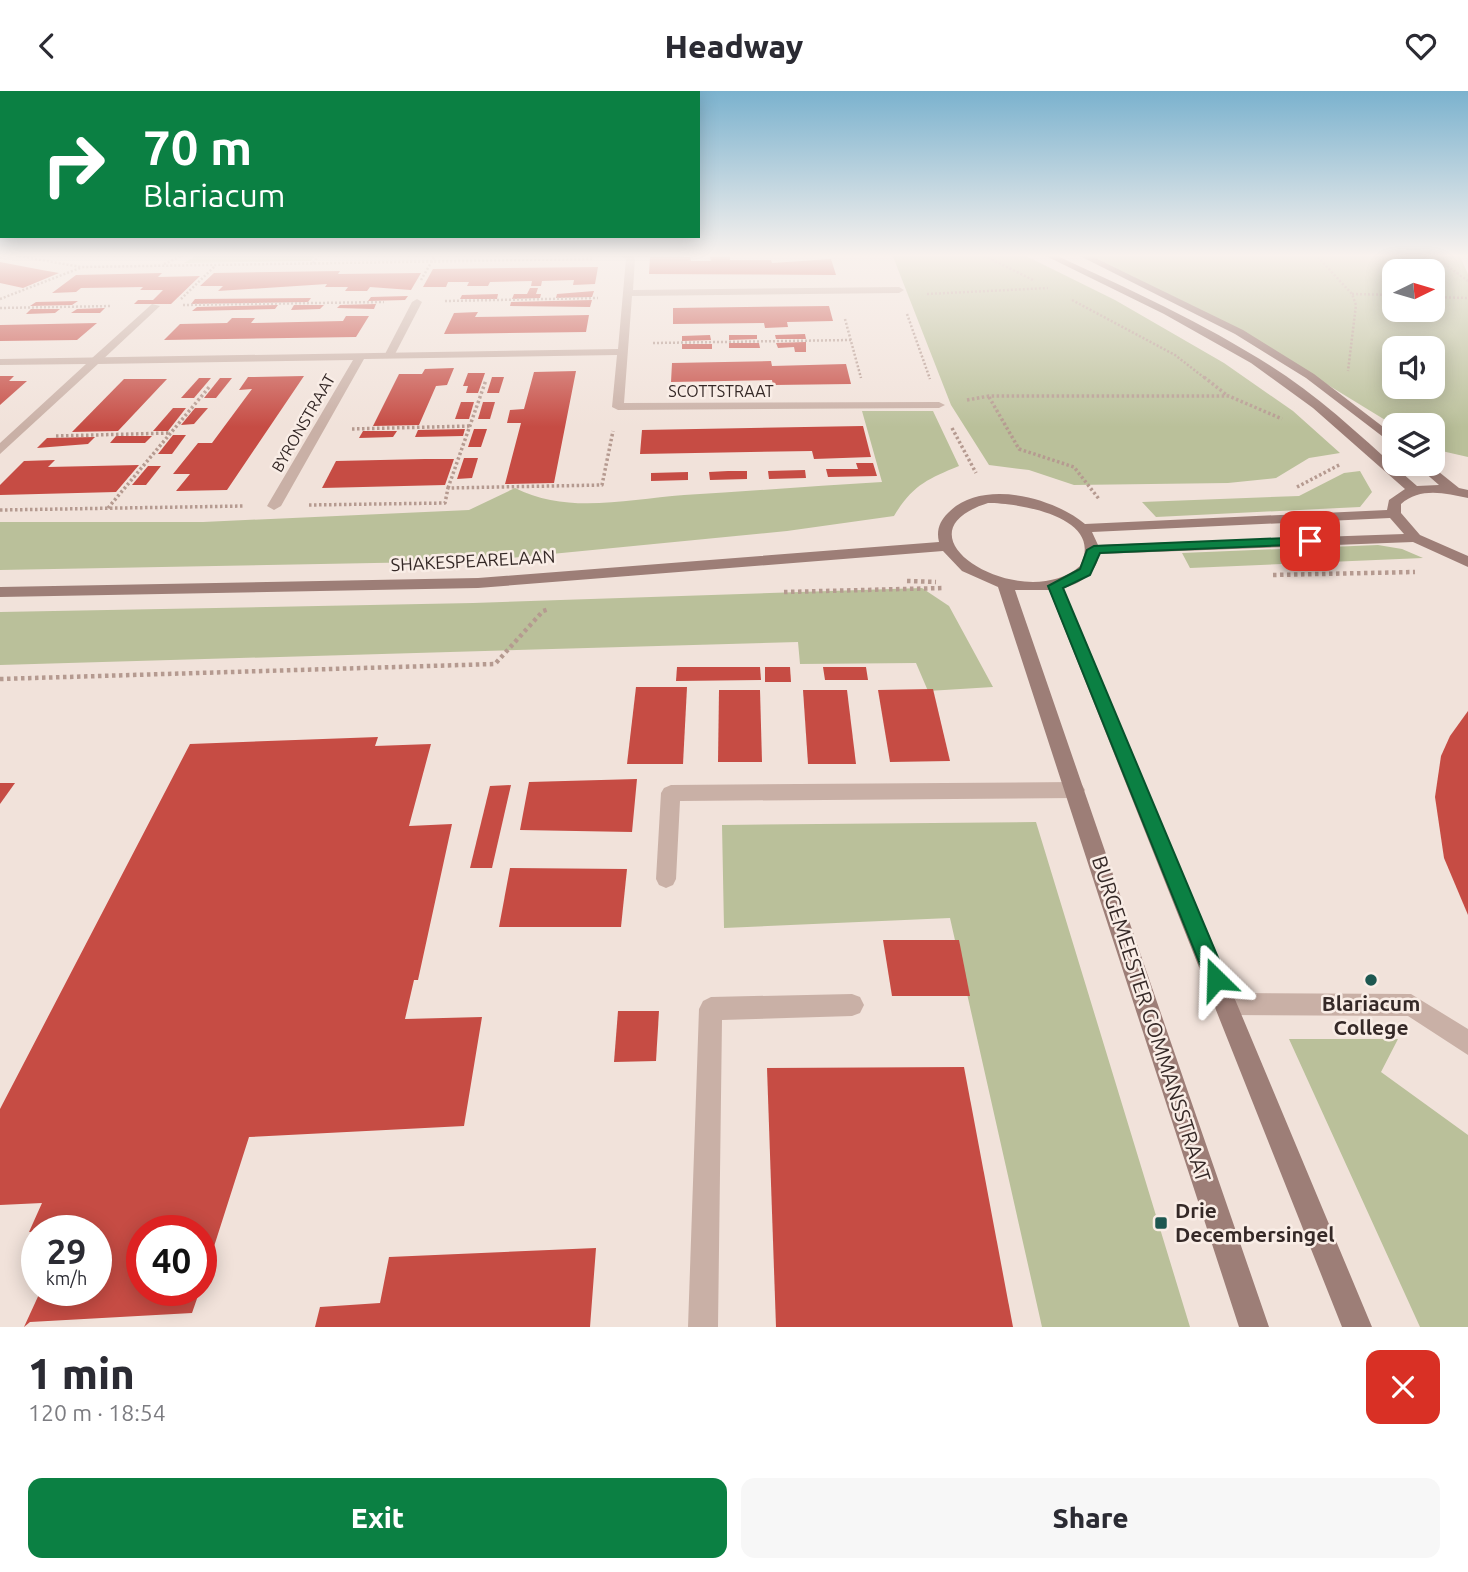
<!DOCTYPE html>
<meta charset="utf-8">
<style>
:root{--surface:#fff;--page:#f7f7f7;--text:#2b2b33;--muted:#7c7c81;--accent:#0b8043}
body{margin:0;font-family:Ubuntu,sans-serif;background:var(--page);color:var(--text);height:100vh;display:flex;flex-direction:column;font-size:26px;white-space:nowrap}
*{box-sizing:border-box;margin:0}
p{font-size:23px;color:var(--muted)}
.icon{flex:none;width:38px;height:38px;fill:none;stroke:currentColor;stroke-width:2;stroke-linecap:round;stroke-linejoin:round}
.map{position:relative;height:1236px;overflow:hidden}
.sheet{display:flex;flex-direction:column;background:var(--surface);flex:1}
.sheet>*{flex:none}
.guide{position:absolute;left:0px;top:0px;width:700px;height:147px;box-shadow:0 4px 18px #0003;background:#0b8043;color:#fff;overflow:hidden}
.needle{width:46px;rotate:85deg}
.fabs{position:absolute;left:1382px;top:168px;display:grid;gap:14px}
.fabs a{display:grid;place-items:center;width:63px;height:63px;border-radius:14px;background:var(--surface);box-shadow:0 4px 18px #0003;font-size:35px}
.speed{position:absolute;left:21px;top:1124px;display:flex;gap:14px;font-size:35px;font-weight:700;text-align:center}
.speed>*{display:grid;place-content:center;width:91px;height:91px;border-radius:50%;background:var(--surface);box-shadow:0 4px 18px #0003;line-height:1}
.speed small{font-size:18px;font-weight:400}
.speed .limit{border:10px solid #d22;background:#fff;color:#111}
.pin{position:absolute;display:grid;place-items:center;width:60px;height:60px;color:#fff;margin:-30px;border-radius:14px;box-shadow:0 4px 10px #0006}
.me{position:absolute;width:77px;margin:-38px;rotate:338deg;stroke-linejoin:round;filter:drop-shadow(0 0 5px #0008)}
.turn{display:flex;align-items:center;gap:24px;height:147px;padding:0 28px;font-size:32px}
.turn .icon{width:91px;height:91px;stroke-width:2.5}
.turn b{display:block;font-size:49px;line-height:60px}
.round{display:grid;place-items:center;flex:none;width:74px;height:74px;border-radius:14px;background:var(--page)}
.headline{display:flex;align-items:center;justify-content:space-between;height:119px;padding:0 28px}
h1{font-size:42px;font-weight:800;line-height:52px}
.cta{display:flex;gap:14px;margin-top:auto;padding:14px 28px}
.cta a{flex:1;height:80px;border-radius:14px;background:var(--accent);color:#fff;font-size:28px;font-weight:800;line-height:80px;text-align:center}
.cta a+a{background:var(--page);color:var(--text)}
header{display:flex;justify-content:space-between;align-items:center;height:91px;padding:0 28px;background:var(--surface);font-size:32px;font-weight:800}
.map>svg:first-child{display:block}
.green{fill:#bac09a;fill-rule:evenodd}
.building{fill:#c64c44}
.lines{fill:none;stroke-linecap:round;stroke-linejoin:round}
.path-far2{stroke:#b59a90;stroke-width:2.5;stroke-dasharray:2 2;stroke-linecap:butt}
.path-far1{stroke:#b59a90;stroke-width:3.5;stroke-dasharray:2.5 2.5;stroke-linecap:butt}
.path{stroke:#b59a90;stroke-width:4.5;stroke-dasharray:3.5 3.5;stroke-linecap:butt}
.lane{fill:#c9b0a6;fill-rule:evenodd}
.street{fill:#c9b0a6;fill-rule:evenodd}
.secondary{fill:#9d7e77;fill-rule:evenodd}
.route{fill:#0b8043;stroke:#07532c;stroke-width:2}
.poi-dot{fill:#1d5750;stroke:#f9ede6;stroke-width:2.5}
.labels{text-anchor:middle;stroke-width:5;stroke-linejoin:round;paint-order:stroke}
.far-street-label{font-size:16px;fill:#352927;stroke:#f9ede6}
.street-label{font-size:18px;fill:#352927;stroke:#f9ede6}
.near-poi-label{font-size:21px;font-weight:bold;fill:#352927;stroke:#f9ede6}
.near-street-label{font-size:21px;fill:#352927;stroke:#f9ede6}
</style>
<header><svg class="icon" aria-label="back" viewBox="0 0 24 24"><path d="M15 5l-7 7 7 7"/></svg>Headway<svg class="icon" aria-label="heart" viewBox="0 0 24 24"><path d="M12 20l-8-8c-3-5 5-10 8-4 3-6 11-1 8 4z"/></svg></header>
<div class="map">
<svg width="1468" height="1236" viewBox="0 0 1468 1236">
<rect width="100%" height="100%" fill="#f1e2da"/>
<g class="green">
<path d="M199,163H316L311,170L184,172Z"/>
<path d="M892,163H1022L1115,209L1224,272L1293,320L1340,362L1309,367L1276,387L1228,392L1074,394L1029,379L989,374L951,314Z"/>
<path d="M1087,163H1459L1468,183V366L1433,358V334L1395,335L1266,256ZM1395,180H1433V219H1395ZM1395,257H1433V296H1395Z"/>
<path d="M862,320H933L959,375C927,388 912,395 894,425L787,440L481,470L0,479V431H203L469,419L515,397C568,424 628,408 684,404C750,400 816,395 882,391Z"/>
<path d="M1360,380L1372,401L1360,416L1156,426L1142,411L1299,405L1344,382Z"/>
<path d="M1378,454L1402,458L1423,467L1190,477L1182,462Z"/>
<path d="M922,497L949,515L993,596L928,600L916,572L800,573L798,551L0,574V521L473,512Z"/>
<path d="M1036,731L1190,1236H1042L950,827L724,837L722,734Z"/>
<path d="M1289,948H1398L1381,981L1468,1044V1236H1420Z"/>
</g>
<g class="building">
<path d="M730,165V169H771L772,172L831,168L836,184L649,183L650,166H690L691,170H711L710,166Z"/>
<path d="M0,171L42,179L59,182L23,197L0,192Z"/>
<path d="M598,176L595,193L573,194L574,189L542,190L541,195H531L532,190L490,191L488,195H467L469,191H448L446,196H423L433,178Z"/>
<path d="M340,180L338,183L421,182L411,199L370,196L367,200H345L348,196H325L327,193L218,200L223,195H200L214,182Z"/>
<path d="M162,182L158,186L200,185L171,213H134L138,209H153L163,199H140L143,196L81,197L76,201L52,202L76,184Z"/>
<path d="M530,197H538L536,203H541L540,207L512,208L514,203H527Z"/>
<path d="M594,200L592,206L556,207L557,203Z"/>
<path d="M498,203L497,208H460L462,204Z"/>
<path d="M408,205L405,209L368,210L371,206Z"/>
<path d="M311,207L308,211L191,213L195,208Z"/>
<path d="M592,209L590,216L510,215L511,211Z"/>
<path d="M78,210L72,214L30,215L36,211Z"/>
<path d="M376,213L374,218L337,217L340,214Z"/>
<path d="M278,214L275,218L192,220L197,216Z"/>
<path d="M294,214H324L320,218L291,219Z"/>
<path d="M829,215L833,230L787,231L788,236L765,237L764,232L673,233V217Z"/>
<path d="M105,217L100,222H71L77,218Z"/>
<path d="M31,218H60L55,222L26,223Z"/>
<path d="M478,221L475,226L589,224L586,241L444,243L454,222Z"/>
<path d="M346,225H369L356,246L164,249L180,233L227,232L232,227H255L251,232L343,230Z"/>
<path d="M97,232L77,249L0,250V234Z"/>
<path d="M805,243L806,248H776L775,244Z"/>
<path d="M710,244L711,249L682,250V245Z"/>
<path d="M729,244H757V248L729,249Z"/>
<path d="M806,251V261H795L794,256L778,257L776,252Z"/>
<path d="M729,252H759L760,257H729Z"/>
<rect x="682" y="253" width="30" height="5"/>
<path d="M771,270L772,275L846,273L851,293L773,294L772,289L671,291L672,272Z"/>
<path d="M454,277L447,294L436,295L419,334L373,335L399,283H422L425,278Z"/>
<path d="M576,280L554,392L505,393L521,332H507L510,319L524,318L534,281Z"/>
<path d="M468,282H485L478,302H466L468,295H463Z"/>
<path d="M0,285H14L9,290H27L0,314Z"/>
<path d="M304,285L227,399L176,400L190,383H173L198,352H212L252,298L239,299L248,286Z"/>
<path d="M492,286H504L499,302H487Z"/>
<path d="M199,287H211L194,307H181Z"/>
<path d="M220,287H232L216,307H204Z"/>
<path d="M124,288H167L118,340L72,341Z"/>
<path d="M461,311H474L469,328H455Z"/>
<path d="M483,311H495L490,328H478Z"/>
<path d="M173,317H186L168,340H153Z"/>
<path d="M195,317H208L194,333L181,334Z"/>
<path d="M863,335L871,366L814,368L812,360L640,363L642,339Z"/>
<path d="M465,338L463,345L415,346L418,339Z"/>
<path d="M474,338H487L481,356H468Z"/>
<path d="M363,340H397L393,346L359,347Z"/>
<path d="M173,344H186L172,363H158Z"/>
<path d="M116,345H152L145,352H110Z"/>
<path d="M95,346L88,353L37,357L47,347Z"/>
<path d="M464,367H478L472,387L457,388Z"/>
<path d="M425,368H454L445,394L322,397L336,370Z"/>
<path d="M55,369L48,376L139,374L116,401L0,404V394L24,370Z"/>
<path d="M856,372H873L877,385L828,386L826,378H858Z"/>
<path d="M148,375H161L146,394H132Z"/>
<path d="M805,379L806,387L769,388L768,380Z"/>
<path d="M728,380H747V388L710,389L709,381Z"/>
<path d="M688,381V389L651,390V382Z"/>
<path d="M677,576H760L761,589L676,590Z"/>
<path d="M765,576H790L791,591H765Z"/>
<path d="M823,576H866L868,589H825Z"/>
<path d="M636,596H687L683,673H627Z"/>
<path d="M933,598L950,670L890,671L878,599Z"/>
<path d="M719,599H760L762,671H718Z"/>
<path d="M803,599H847L856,673H808Z"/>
<path d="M1468,620V824L1444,767L1435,706L1441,665L1450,645Z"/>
<path d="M378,646L375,655L431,653L409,735L452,733L418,889H414L405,928L482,926L464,1035L249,1046L202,1193L201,1139H142V1199H200L192,1222L30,1231L24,1236L41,1199H96V1139L29,1141L42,1112L0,1114V1018L190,653Z"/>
<path d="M637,688L632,741L520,739L529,691Z"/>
<path d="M0,692H15L0,713Z"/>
<path d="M511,694L492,777H470L490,695Z"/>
<path d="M510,777L627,778L621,836H499Z"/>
<path d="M883,849H959L970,905H892Z"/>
<path d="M618,920H659L656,970L614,971Z"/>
<path d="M964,976L1013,1236H776L767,977Z"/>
<path d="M596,1157L590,1236H315L320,1216L380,1212L389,1166Z"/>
</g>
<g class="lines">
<g class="path-far2">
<path d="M981,163L1033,189"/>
<path d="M1315,163L1352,203L1356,214L1348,280"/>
<path d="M1431,163L1468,190"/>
<path d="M0,166L7,163L81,176L592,168"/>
<path d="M313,172L320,163"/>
<path d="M164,173L186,163"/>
<path d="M421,189L436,163"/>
<path d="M927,203L1048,197"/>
<path d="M1352,203L1395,204"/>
<path d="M1433,206L1468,207"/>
<path d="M0,208L80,177"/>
<path d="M181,208L215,175"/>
<path d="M1072,209L1175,264L1206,288"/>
<path d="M445,210L598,207"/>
<path d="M183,214L384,211"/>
<path d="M0,217L111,215"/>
<path d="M907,223L930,288"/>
<path d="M845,228L861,287"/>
<path d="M653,252L851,249"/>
</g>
<g class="path-far1">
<path d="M1204,286L1228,305"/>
<path d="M989,306L1019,358L1074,376L1099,408"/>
<path d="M967,309L989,305H1229L1282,328"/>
<path d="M952,337L976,382"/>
<path d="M352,338L470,335"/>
<path d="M56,345L170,342"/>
<path d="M1297,396L1341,373"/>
<path d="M448,397L486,289"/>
<path d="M309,414L445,412L448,397L602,394L613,340"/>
<path d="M108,417L210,295"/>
<path d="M0,419L244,415"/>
</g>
<g class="path">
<path d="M1273,484L1415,481"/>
<path d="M907,490L936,491"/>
<path d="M784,501L943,497"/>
<path d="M0,588L495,573L543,520L549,518"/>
</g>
<g class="lane">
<path d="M417,208L422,211L394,265L385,267L384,265L412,211Z"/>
<path d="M152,213L160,215L99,272H91V268Z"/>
<path d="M1227,902L1411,903L1468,938V964L1408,925L1227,924L1219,921L1215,913L1219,905Z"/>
<path d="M852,903L860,906L864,914L860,922L852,925L722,929L718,1236H688L699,918L703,910L711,906Z"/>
</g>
<g class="street">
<path d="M617,163H629L635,167L633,199L899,196L904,199L899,202L632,205L624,312L939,311L945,314L939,317L618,319L612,316L617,264L364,268L281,415L274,419L267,415L353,269L98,273L0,363V352L86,273L0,274V268L618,258L626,168Z"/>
<path d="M1075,691L1082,694L1085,699L1082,704L1075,707L680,710L676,788L673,794L666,797L659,794L656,788L661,702L664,697L671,694Z"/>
</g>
<g class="secondary">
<path d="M1042,163H1053C1133,200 1213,236 1286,285C1333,317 1374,358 1417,395L1439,394L1415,373H1429L1459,397L1468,399V407C1445,402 1420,396 1401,413V422L1420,444L1468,465V476L1413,451L1099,463C1097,482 1080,493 1063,497L1372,1236H1342L1049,499H1015L1269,1236H1239L998,496L962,480L943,460L478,497L0,506V496L478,487L939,451C936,439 940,430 948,422C981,387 1053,406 1085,433L1387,419L1389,409L1405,398L1313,317L1251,272L1164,223ZM988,412C1019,412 1106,426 1080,475C1023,525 887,444 988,412ZM1390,427L1404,443L1098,454L1092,441Z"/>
<path d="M1076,163H1087L1243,239L1314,283L1395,345V355L1306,287L1235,243Z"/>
</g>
</g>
<linearGradient id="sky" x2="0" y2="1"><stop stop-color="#7bb2ce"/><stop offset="0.49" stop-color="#f9f2ee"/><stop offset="1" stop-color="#f9f2ee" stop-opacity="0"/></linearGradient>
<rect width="1468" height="336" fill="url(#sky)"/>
<path class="route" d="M1310,446L1314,448V453L1100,462L1090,484L1063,497L1227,888L1224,895L1216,898L1209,895L1206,888L1048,495L1080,478L1087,459L1094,455Z"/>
<g class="poi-dot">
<circle cx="1371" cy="889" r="7"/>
<rect x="1154" y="1125" width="14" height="14" rx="3.5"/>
</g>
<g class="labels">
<g class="far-street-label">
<text x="721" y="306">SCOTTSTRAAT</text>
<text transform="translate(303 332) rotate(-60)" y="6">BYRONSTRAAT</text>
</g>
<g class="street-label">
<text transform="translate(473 470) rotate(-3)" y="6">SHAKESPEARELAAN</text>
</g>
<g class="near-poi-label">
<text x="1371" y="920">Blariacum<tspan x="1371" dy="24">College</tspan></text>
<text x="1175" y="1127" text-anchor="start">Drie<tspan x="1175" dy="24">Decembersingel</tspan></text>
</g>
<g class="near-street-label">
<text transform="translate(1151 928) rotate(72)" y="7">BURGEMEESTER GOMMANSSTRAAT</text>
</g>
</g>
</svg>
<div class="fabs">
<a><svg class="needle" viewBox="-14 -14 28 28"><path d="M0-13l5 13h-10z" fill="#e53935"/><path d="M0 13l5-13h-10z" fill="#7c7c81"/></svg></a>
<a><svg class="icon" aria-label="sound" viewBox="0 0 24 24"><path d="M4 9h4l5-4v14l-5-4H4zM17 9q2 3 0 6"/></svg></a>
<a><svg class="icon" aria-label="layers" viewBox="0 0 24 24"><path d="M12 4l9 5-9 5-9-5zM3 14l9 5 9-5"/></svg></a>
</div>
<div class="speed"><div>29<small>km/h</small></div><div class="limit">40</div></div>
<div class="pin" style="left:1310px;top:450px;background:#d93025"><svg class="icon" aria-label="arrive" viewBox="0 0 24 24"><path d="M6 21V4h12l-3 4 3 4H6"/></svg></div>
<svg class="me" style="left:1216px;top:888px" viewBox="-20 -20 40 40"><path d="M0-17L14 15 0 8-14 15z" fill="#0b8043" stroke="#fff" stroke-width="4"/></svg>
<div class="guide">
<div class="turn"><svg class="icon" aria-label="right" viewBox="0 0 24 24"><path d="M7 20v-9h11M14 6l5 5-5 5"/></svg><div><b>70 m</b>Blariacum</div></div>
</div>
</div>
<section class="sheet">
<div class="headline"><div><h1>1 min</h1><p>120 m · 18:54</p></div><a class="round" style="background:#d93025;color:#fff"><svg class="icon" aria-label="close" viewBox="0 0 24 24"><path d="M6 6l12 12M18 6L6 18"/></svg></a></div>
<div class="cta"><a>Exit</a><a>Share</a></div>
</section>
